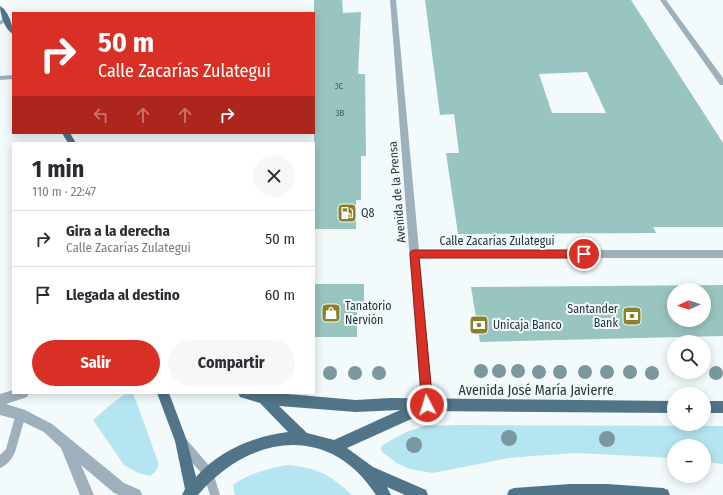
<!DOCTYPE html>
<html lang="es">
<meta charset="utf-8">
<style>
:root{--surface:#fff;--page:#f7f7f7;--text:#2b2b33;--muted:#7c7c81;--line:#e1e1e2;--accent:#d93025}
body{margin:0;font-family:"Fira Sans Condensed",sans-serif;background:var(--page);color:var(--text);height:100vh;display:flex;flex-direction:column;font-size:15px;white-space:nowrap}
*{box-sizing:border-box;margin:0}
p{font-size:13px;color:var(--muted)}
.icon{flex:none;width:22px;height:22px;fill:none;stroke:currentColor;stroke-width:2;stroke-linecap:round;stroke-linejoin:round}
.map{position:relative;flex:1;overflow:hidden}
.drawer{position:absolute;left:12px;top:142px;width:303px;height:252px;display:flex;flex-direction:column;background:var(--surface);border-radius:0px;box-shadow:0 2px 10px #0003}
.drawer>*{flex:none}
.hud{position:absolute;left:12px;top:12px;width:303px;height:122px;border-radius:0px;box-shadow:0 2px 10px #0003;background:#d93025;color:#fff;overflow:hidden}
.needle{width:26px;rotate:266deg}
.tools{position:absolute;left:667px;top:283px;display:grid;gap:8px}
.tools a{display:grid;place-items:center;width:44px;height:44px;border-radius:50%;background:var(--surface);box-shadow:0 2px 10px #0003;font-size:20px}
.pin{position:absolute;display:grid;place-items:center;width:34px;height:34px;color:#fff;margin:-17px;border:2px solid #fff;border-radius:50%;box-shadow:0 1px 4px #0007}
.me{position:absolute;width:44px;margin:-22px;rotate:355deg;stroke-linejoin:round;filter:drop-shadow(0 0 3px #0008)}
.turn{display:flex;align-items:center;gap:14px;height:84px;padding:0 20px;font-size:18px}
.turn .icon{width:52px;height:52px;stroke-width:2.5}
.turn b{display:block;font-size:28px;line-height:34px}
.lanes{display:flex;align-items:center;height:38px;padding:0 20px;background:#0003;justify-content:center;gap:20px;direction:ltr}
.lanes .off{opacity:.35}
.round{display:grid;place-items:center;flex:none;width:42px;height:42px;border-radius:21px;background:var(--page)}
.head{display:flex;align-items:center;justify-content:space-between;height:68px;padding:0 20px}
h1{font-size:24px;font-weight:700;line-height:30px}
.cta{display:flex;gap:8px;margin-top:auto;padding:8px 20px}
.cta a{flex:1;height:46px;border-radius:24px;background:var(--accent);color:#fff;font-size:16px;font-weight:700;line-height:46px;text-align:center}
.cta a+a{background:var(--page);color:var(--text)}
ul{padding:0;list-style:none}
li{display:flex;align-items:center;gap:12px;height:56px;padding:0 20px;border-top:1px solid var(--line)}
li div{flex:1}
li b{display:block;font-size:15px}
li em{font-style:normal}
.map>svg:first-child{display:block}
.green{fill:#b5e5f0}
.building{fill:#99c5c1;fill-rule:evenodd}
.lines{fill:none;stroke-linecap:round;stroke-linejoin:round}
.service{fill:#9eb0bc;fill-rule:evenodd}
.minor{fill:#9eb0bc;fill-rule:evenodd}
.tertiary{fill:#9eb0bc;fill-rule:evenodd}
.primary{fill:#527488;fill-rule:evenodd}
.tree{fill:#7a989e}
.route{fill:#d93025;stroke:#8d1f18}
.labels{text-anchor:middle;stroke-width:4;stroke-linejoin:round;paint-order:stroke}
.far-number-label{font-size:9px;fill:#425a5c}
.street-label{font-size:12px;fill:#25373a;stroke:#f2fafc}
.poi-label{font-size:12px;fill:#25373a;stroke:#f2fafc;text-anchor:start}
.near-street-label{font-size:14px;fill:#25373a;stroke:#f2fafc}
</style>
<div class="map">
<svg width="723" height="495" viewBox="0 0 723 495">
<rect width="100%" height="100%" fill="#f2fafc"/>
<g class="green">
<path d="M127,393H133L158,462C158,469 156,472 150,476L138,473L124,465L93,420L114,402Z"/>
<path d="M460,425L723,426V464L704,462V446H674V458L576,453L532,456L509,458L433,473L410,469L398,464L382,452L381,448L383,445L406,432L424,426Z"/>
<path d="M287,465C318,468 329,474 352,495H235L233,485C250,473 267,469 287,465Z"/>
</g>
<g class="building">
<path d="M314,0H342L343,13L361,12L358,74H365L366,156H361V200H356V229H314Z"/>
<path d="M425,0H631L723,143V227H653L656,233L458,234L446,153H459L454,114L440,115ZM587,72L606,113H552L539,74Z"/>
<path d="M314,284H364V311L357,312V337H314Z"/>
<path d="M723,285V336L480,342L471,287ZM674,290H704V320H674Z"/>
</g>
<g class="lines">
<g class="service">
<path d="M4,18L9,19L0,25V21Z"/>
<path d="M13,75V79L0,80V76Z"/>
<path d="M21,409L25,410L26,414L15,452C13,458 6,466 0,468V455L6,449L17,410Z"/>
<path d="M183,439L187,440L212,469L220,495H210L204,476L179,448L178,444L179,440Z"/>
</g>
<g class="minor">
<path d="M390,0H396L419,250H723V258H420L433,405L431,409L427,411L423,409L421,405Z"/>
<path d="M660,0H666L723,78V85H720Z"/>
</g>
<path class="tertiary" d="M13,390V393H29L27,397L6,404L25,410L52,424L124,483L140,490L142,495H119L114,493L81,465L94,495H80L61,448L44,432L19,420L0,415V394Z"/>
<g class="primary">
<path d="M0,6C8,10 13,25 13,34C5,30 0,15 0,6Z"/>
<path d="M62,133H70L76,143H68Z"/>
<path d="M157,393H169L187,441L196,477C219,451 254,436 288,432L260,403L240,397L238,393H276L356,400L390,398L674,401V413L429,411L347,448L373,467L426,490L428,495H405L387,487L391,495H376C329,422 249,435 198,495H182L185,489L175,441ZM279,406L356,412L400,410L334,440L307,433Z"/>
<rect x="704" y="401" width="19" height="12"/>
<path d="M570,484H607L663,488L668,490L670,495H507L509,490L514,488Z"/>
</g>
</g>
<g class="tree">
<circle cx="481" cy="371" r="7"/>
<circle cx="499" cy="371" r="7"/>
<circle cx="518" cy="371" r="7"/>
<circle cx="539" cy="372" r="7"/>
<circle cx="560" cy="372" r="7"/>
<circle cx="585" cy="372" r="7"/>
<circle cx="607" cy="372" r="7"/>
<circle cx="630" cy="372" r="7"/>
<circle cx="330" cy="373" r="7"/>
<circle cx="355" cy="373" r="7"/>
<circle cx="379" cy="373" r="7"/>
<circle cx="652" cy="373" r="7"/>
<circle cx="716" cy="373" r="7"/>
<circle cx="509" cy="438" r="8"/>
<circle cx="607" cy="439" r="8"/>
<circle cx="414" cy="445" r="8"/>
</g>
<path class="route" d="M414,250H584L587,251L589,254L587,257L584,258H419L433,405L431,409L427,411L423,409L422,405L410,254L411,251Z"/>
<defs>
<symbol id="fuel-square" viewBox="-11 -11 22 22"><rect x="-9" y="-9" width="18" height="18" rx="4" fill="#8c8128" stroke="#f2fafc"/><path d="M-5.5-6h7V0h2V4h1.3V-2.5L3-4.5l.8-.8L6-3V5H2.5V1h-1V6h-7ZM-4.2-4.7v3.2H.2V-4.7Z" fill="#fff"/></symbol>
<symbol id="shop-square" viewBox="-11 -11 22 22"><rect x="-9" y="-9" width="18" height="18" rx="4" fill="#8c8128" stroke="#f2fafc"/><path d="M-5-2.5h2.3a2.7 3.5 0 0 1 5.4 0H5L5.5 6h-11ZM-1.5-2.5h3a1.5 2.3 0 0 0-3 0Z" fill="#fff"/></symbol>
<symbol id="bank-square" viewBox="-11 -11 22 22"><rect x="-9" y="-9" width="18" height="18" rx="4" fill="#8c8128" stroke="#f2fafc"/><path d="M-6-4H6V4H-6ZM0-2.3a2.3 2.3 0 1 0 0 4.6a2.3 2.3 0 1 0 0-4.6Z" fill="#fff"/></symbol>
</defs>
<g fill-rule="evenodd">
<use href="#fuel-square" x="336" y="202" width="22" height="22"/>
<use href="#shop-square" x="320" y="302" width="22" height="22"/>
<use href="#bank-square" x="621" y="305" width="22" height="22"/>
<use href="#bank-square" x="468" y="314" width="22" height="22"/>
</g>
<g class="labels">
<g class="far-number-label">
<text x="339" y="89">3C</text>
<text x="340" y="116">3B</text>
</g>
<g class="street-label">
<text transform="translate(397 192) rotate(-95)" y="4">Avenida de la Prensa</text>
<text x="497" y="245">Calle Zacarías Zulategui</text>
</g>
<g class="poi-label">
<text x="361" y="217">Q8</text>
<text x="345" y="310">Tanatorio<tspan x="345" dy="14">Nervión</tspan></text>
<text x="618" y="313" text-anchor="end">Santander<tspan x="618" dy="14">Bank</tspan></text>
<text x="493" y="329">Unicaja Banco</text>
</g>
<g class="near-street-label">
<text x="536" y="395">Avenida José María Javierre</text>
</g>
</g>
</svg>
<div class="tools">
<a><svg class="needle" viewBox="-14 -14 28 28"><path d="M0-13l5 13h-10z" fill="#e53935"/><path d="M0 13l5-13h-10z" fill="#7c7c81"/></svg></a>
<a><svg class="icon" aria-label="search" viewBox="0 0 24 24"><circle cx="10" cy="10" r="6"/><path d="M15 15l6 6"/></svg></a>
<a>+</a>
<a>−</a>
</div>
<div class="pin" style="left:584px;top:254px;background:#d93025"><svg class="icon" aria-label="arrive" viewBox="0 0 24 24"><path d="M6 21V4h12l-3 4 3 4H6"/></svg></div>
<svg class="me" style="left:427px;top:405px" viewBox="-20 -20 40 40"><circle r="17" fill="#d93025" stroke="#fff" stroke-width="3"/><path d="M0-11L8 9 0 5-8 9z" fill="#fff"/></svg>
<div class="hud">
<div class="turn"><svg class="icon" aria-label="right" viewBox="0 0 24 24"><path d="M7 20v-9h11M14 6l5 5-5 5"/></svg><div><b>50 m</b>Calle Zacarías Zulategui</div></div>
<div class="lanes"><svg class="icon off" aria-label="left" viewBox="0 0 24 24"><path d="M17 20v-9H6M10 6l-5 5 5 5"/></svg><svg class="icon off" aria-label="ahead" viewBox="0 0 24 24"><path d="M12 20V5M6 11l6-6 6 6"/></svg><svg class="icon off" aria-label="ahead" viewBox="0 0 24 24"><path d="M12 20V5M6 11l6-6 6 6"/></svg><svg class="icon" aria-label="right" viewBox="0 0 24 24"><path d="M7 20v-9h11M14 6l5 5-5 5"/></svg></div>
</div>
<section class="drawer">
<div class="head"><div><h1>1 min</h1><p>110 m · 22:47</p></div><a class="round"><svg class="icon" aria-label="close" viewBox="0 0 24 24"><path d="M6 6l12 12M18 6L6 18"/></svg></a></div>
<ul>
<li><svg class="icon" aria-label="right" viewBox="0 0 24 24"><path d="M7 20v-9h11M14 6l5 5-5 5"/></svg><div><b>Gira a la derecha</b><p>Calle Zacarías Zulategui</p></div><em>50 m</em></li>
<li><svg class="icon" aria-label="arrive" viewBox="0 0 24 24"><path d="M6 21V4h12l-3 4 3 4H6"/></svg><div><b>Llegada al destino</b></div><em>60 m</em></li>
</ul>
<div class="cta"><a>Salir</a><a>Compartir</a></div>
</section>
</div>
